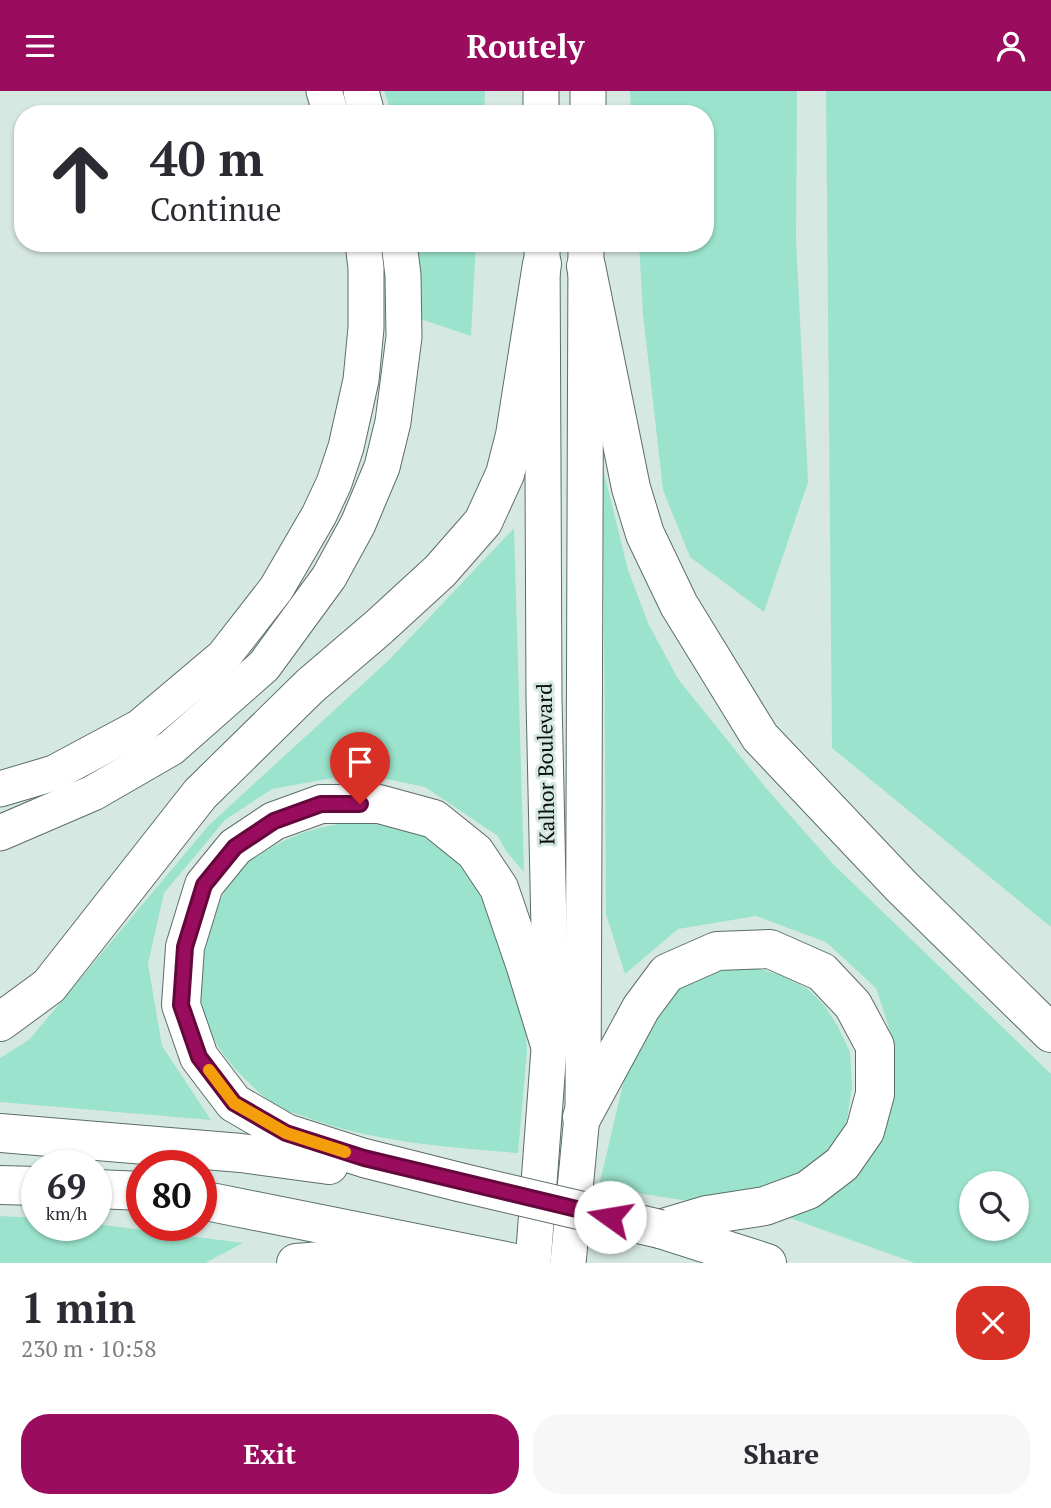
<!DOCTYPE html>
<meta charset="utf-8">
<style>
:root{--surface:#fff;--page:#f7f7f7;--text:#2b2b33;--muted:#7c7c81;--accent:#9a0c5d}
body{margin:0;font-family:"PT Serif",serif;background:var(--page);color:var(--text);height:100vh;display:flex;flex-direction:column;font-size:26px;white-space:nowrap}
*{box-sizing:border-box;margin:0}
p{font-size:23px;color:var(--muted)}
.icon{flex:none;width:38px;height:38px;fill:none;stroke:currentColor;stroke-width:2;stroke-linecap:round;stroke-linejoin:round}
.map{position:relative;height:1172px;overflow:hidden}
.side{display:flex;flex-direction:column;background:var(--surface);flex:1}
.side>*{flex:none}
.hud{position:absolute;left:14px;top:14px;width:700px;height:147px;border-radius:28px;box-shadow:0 2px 5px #0004;background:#fff;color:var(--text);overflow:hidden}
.controls{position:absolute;left:959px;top:1080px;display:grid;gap:14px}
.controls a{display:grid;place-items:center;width:70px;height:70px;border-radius:50%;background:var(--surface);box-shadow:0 2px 5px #0004;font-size:35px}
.speed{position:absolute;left:21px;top:1059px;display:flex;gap:14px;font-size:35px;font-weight:700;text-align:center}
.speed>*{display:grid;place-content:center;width:91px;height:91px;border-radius:50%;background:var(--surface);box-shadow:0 2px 5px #0004;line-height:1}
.speed small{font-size:18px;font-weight:400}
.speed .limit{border:10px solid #d22;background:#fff;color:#111}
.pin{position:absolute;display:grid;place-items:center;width:60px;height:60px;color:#fff;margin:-72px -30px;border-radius:50% 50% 50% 0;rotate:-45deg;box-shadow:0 0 7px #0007}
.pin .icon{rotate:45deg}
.me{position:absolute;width:77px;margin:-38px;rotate:283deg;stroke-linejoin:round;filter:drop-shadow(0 0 5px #0008)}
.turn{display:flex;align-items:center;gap:24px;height:147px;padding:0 21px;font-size:32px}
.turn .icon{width:91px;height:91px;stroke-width:2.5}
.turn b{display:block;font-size:49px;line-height:60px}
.round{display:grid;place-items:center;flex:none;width:74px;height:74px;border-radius:28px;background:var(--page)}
.headline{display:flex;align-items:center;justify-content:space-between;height:119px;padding:0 21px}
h1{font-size:42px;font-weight:800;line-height:52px}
.action{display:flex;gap:14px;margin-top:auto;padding:14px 21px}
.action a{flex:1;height:80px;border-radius:28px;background:var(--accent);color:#fff;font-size:28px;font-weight:800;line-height:80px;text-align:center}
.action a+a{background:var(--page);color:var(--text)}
header{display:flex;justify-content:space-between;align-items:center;height:91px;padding:0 21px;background:var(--accent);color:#fff;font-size:32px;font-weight:800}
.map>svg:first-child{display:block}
.green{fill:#9be3cd;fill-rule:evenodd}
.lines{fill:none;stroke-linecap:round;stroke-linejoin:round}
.major-casing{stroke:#5d6d68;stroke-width:37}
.highway-casing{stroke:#5d6d68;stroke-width:40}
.major{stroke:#fff;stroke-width:35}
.highway{stroke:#fff;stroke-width:38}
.highway-bridge-casing{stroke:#5d6d68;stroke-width:40;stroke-linecap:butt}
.highway-bridge{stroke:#fff;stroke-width:38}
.route-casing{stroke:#64083c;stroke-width:18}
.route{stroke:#9a0c5d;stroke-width:12}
.slow{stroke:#f59e0b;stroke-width:12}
.labels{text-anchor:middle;stroke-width:6;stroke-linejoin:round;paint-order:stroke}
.street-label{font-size:21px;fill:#090f0d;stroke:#d6e8e2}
</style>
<header><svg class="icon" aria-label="menu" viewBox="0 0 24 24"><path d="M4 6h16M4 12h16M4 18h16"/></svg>Routely<svg class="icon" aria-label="person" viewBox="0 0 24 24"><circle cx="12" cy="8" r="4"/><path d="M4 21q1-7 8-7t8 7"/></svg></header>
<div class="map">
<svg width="1051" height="1172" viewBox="0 0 1051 1172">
<rect width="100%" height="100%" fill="#d6e8e2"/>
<g class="green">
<path d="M384,0H485L484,23H392Z"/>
<path d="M630,0H797L796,147L808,391L764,521L690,466L663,399L643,223L639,152H705V23H631Z"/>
<path d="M826,0H1051V836L832,657Z"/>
<path d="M414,152H476L471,245L420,228Z"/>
<path d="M603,378L628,479L648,532L678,588L766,697L833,773L1051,983V1172H915L790,1127L817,1113L892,1005L894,952L876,897L826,851L756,825L678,838L625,883L606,823ZM971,1092H1017V1138H971Z"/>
<path d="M514,437L524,781L506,760L498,745L425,696L360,682L272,698L225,729L164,802L148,873L162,955L211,1029L0,1011V967L29,949L209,734L389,569Z"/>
<path d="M367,729L395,731L440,752L482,793L524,903L527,960L518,1062C446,1056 371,1051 303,1025C295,1022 286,1020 278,1016C265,1008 253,996 242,985C196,938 191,895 211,834C219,810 228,787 249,771C286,743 322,734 367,729Z"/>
<path d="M734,877L759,878L780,884L808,898L824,914L837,934L850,961L852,996L847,1029L832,1062L785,1099L695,1111L643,1103L600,1091L622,997L634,958L675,898L718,879Z"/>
<path d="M0,1125L37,1127V1134L96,1133L243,1152L205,1172H0Z"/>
</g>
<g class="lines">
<defs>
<g id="major">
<path d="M324,0L331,23"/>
<path d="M361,0L367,23"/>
<path d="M541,0V23"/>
<path d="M588,23V0"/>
<path d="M0,698L54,682L140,636L223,566L276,498L319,424L334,392L346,356L361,289L366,237V177L363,152"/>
<path d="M0,742L93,702L171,657L264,575L329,486L358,433L382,376L393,331L404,246L403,184L399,152"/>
<path d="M533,1172L551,931L544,607L542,152"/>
<path d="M568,1172L583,1014L586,152"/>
</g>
<g id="highway">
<path d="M586,175L631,397L645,443L679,514L760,646L902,796L1051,942"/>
<path d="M0,931L49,895L200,703L310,595L379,536L440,480L483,431L505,383L515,344L542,173"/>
<path d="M582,1026L641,917L667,882L717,860L770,858L822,881L853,914L875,955V1003L865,1040L842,1073L808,1099L765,1115L707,1124L660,1138"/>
<path d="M0,1042L241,1062L329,1074"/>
<path d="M459,1091L364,1067L286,1042L234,1012L199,966L181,914L185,856L204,794L235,756L274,730L321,713H379L434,728L475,761L499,797L525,873L549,951"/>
<path d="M0,1094L37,1095"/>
<path d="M96,1098L142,1100"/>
<path d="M201,1109L515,1172"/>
<path d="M660,1138L767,1172"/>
<path d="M296,1172L409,1163"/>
</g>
</defs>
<use href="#major" class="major-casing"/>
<use href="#highway" class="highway-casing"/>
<use href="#major" class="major"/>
<use href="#highway" class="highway"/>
<defs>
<path id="highway-bridge" d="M459,1091L660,1138"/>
</defs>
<use href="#highway-bridge" class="highway-bridge-casing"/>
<use href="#highway-bridge" class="highway-bridge"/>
</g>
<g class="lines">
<defs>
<path id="route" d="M360,713H321L274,730L235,756L204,794L185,856L181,914L199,966L234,1012L286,1042L364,1067L610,1126"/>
</defs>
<use href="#route" class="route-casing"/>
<use href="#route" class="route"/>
<path class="slow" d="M209,979L234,1012L286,1042L345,1061"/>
</g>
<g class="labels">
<g class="street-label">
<text transform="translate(546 673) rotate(-91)" y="7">Kalhor Boulevard</text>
</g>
</g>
</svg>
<div class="controls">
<a><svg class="icon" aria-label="search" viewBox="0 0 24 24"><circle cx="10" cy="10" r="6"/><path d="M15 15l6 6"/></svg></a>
</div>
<div class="speed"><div>69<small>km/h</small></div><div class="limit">80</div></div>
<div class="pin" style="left:360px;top:713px;background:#d93025"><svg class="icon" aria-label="arrive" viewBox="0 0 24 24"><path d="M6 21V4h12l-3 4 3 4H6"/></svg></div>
<svg class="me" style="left:610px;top:1126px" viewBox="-20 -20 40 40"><circle r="19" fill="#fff"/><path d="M0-13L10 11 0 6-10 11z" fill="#9a0c5d"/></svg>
<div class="hud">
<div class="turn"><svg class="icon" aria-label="ahead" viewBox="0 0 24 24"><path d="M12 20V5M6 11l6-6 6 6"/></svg><div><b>40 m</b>Continue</div></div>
</div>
</div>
<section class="side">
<div class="headline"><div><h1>1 min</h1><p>230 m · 10:58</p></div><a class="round" style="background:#d93025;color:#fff"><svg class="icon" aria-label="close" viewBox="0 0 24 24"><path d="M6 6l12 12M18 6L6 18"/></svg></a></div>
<div class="action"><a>Exit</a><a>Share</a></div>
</section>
